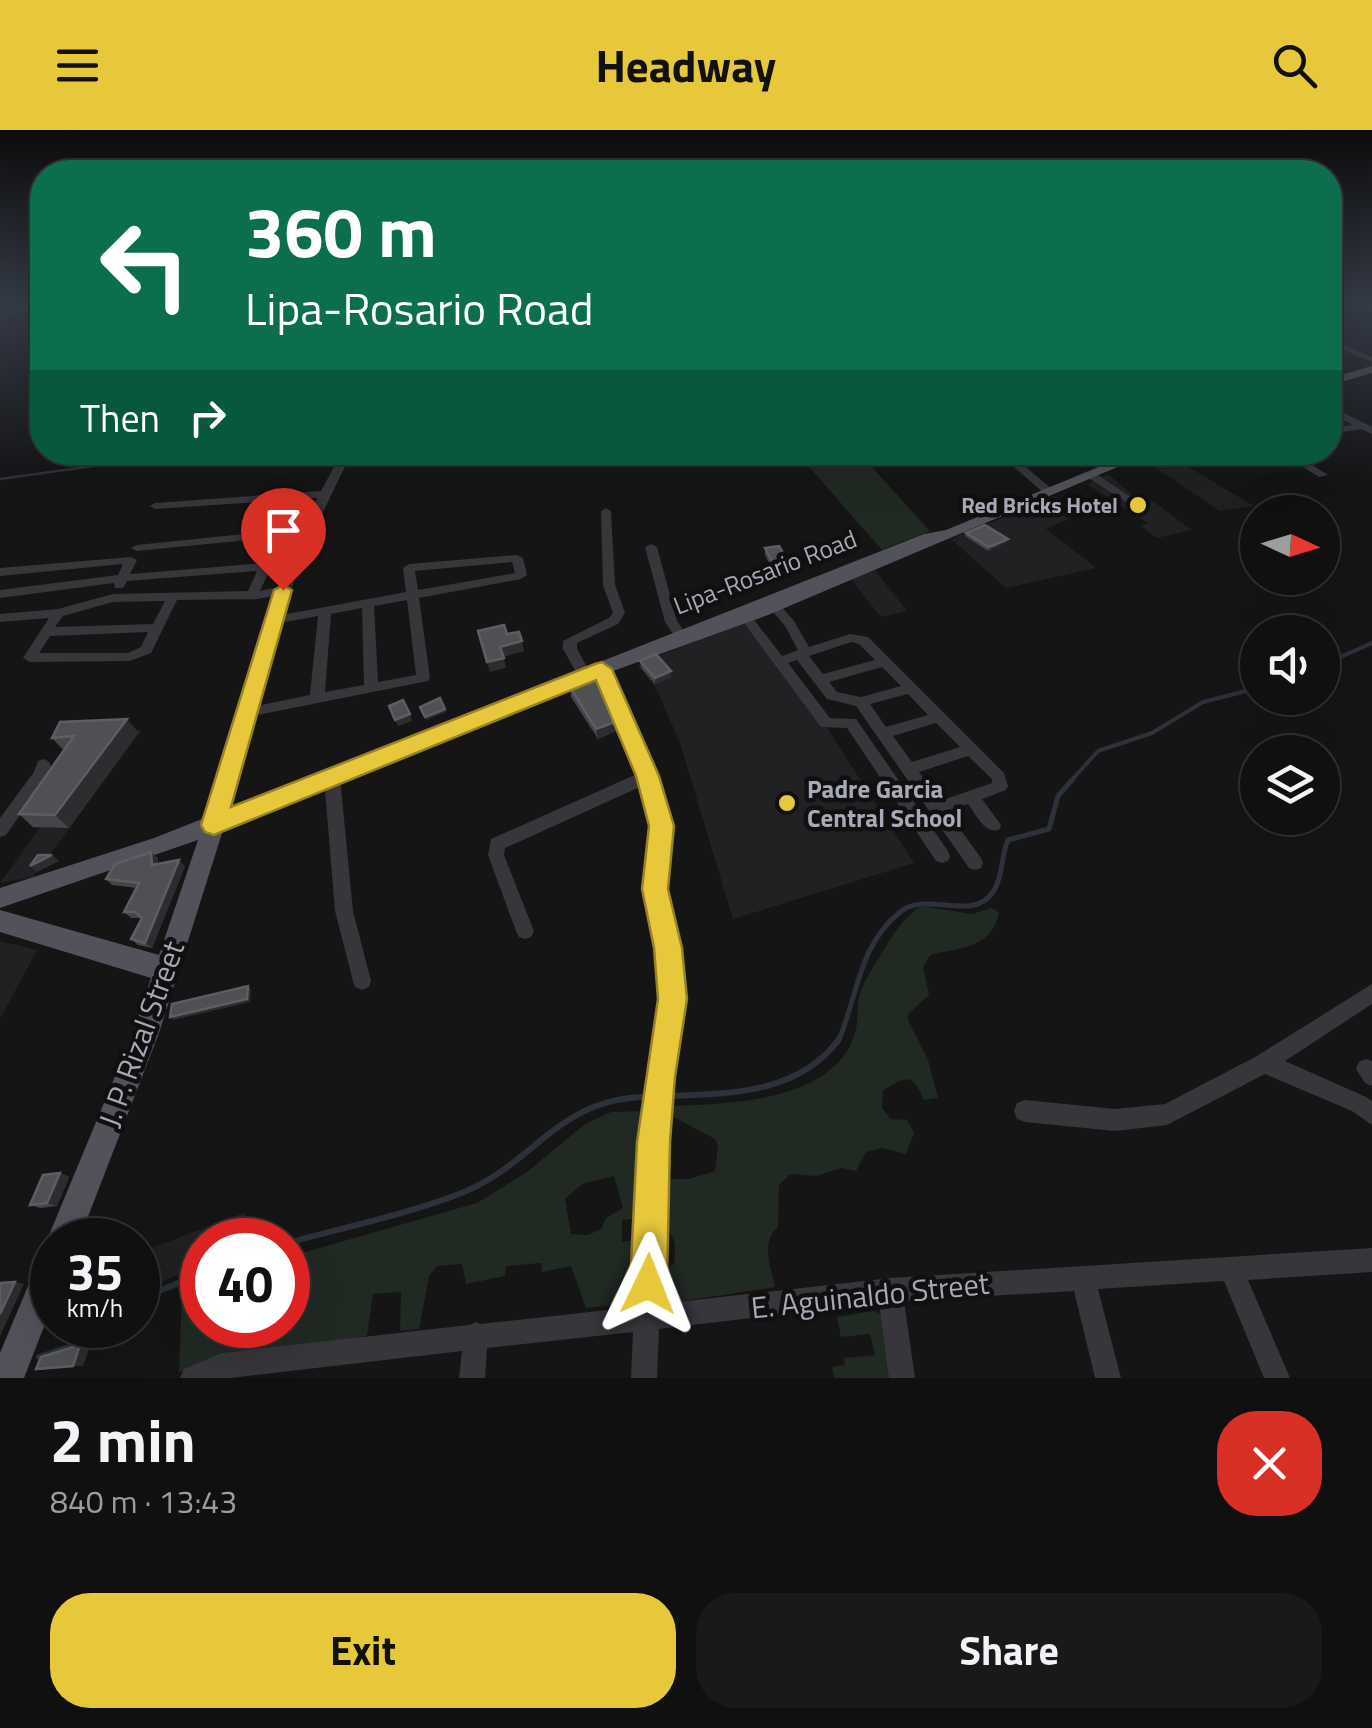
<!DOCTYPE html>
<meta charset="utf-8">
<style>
:root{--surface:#101010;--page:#191919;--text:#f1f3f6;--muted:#9c9d9f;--line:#303030;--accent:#e8c83b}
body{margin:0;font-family:"Titillium Web",sans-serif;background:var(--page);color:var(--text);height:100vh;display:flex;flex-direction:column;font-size:38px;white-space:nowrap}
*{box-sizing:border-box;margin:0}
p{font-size:32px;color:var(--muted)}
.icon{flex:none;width:55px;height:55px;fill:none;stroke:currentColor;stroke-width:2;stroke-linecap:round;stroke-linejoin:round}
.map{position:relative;height:1248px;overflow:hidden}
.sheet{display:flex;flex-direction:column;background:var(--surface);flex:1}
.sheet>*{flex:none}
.hud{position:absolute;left:30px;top:30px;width:1312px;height:305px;border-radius:40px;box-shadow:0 10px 40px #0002,0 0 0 2px var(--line);background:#0b6e4f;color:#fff;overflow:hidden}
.needle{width:65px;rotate:94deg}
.tools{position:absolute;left:1240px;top:365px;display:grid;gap:20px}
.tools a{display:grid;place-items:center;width:100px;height:100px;border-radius:50%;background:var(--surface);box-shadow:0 10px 40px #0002,0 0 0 2px var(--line);font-size:50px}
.speed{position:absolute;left:30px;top:1088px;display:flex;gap:20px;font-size:50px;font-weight:700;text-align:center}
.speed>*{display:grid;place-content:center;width:130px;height:130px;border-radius:50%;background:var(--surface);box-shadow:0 10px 40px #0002,0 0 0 2px var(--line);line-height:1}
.speed small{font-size:25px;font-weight:400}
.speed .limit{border:15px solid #d22;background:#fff;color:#111}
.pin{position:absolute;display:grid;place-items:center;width:85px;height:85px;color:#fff;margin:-102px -42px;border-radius:50% 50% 50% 0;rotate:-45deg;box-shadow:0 0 10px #0007}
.pin .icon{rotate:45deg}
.me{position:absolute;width:110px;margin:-55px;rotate:2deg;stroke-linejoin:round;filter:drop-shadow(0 0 8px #0008)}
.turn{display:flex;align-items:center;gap:35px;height:210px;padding:0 50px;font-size:45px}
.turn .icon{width:130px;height:130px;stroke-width:2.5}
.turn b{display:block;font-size:70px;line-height:85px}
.then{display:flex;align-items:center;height:95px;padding:0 50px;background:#0003;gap:20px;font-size:38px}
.round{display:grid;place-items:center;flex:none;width:105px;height:105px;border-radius:40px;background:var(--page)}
.summary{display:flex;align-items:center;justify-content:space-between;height:170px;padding:0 50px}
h1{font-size:60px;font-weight:700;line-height:75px}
.cta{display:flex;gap:20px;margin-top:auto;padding:20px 50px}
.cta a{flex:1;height:115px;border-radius:40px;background:var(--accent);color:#111;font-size:40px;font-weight:700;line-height:115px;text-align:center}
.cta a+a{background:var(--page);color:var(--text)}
header{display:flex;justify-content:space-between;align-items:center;height:130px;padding:0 50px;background:var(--accent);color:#111;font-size:45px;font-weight:700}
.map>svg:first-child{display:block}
.built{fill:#212123}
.green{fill:#212923;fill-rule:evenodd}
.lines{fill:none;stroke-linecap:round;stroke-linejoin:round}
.stream-far3{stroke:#2c313a;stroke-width:2.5}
.stream-far2{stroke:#2c313a;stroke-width:4}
.stream-far1{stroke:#2c313a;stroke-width:5}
.stream{stroke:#2c313a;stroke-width:6}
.minor{fill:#36363b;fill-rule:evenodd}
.major{fill:#52535a;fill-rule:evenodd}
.wall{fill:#434548}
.shaded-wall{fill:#2c2d2f}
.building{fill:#4e5054;stroke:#5c5e63;stroke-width:2.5}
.route{fill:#e8c83b;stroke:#978226;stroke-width:2.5}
.poi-dot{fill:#e8c83b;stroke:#101011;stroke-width:4}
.labels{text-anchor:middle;stroke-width:9;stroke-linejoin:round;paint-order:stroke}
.far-poi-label{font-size:22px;font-weight:bold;fill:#a7aab6;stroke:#101011;text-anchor:end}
.street-label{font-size:25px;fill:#a7aab6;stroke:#101011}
.poi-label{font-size:25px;font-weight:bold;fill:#a7aab6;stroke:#101011;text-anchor:start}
.near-street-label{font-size:30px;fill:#a7aab6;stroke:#101011}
</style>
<header><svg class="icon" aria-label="menu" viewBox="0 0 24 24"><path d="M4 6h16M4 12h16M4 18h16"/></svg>Headway<svg class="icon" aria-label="search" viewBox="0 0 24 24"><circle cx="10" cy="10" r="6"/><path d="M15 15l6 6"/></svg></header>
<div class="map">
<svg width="1372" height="1248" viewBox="0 0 1372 1248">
<rect width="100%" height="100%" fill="#151516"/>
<g class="built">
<path d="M1165,323L1254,376L1220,381L1144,330Z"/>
<path d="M1108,344L1142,373L1153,371L1192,400L1157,408L1141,396L1148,393L1087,354Z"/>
<path d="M1056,366L1079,384L1046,399L1096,438L1006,458L951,409Z"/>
<path d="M874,439L907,481L881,487L851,449Z"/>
<path d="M746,490L827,598L914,733L733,789L680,613L657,560L638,535Z"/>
<path d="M142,600L33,747L0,753L40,698H32L85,620L71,605Z"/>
<path d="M0,811L37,820L0,889Z"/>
<path d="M246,1082L241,1110H202V1135L156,1154L138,1169V1123Z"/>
</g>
<g class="green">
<path d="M797,323H859L930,401L882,420Z"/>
<path d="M921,776L972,784L991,778L999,782C993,818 959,818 930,825L923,837L929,865L909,883L908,890L928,930L938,968L924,970C913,943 906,945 883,961L882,978L891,989L907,990L914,1003L906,1024L882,1018L866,1022L856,1041L841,1038L816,1046L790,1044L779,1055L778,1097C760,1111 771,1138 775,1157L676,1172L666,1169L661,1160V1144L674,1133C677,1107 674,1111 663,1090V1057L668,1049H689L715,1041L718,1017L715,1009L672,986L671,976C728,974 835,972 855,903C859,891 856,877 860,864C864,850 874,836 882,823C893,805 903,787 921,776Z"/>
<path d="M642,981L636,1084L633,1089L622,1090V1112L635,1110L637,1159L632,1173L586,1178L571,1136L542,1142L541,1133L506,1136L505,1146L466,1154L462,1134L437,1136L429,1146L419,1199L400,1201L401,1162L373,1164L367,1206L179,1242L182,1161L202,1152V1195H288V1127L477,1073L527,1042L585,994L611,982ZM614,1046L623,1078L606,1088L601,1099L588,1105L571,1104L565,1069L582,1054Z"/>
<path d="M874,1181L881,1184L893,1248H834L832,1237L845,1235L844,1228L875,1225L870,1204L841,1207L837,1187Z"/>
</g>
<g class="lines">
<g class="stream-far3">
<path d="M0,187L38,175"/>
<path d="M0,349L194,322"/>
</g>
<g class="stream-far2">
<path d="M1322,535L1372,513"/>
<path d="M1071,651L1098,621L1152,603L1203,572L1258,558"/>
</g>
<path class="stream-far1" d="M838,912C858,866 858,816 900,782C928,760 972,793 993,762C1003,747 1001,726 1008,710L1049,699L1058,666L1073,649"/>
<g class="stream">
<path d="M663,966C725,964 799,965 839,909"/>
<path d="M288,1113C345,1097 404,1085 459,1064C534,1036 557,967 648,967"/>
<path d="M138,1177L157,1162L202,1143"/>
<path d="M39,1227L96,1208L115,1195"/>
</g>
<g class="minor">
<path d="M1330,209L1372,227V232L1330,214Z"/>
<path d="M1330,276L1372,297V304L1361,299L1330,304V298L1353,295L1330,283Z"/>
<path d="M342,322H352L309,411L282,485L406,462L403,438L409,434L517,425L523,428L527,445L521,449L419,468L430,548L428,551L253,586L222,695L220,700L214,702L208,700L206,695L277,465L258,469L177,470L151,523L130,531L30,532L23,528L49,488L0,492V484L58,479L113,464L248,461L257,441L127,451L123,458H115L114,453L0,468V460L118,445L123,434L0,446V438L131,427L137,430L130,444L265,433L271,437L260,461L279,457L300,405L137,421L131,418L137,415L303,398L317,368L155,379L150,376L155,373L321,361ZM512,432L515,443L418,460L415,441ZM407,470L416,545L378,552L374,476ZM165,471L153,494L55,497L63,486L113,472ZM362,478L364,555L325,562L331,484ZM318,486L310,565L256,576L280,493ZM148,502L141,517L128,523H39L50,506Z"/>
<path d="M997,322H1008L1053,360V364H1045Z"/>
<path d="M1279,322H1291L1328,345L1319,347Z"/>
<path d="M1091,342L1095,343L1138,372L1129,374L1087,347L1086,345Z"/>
<path d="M606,378L611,381L615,455L625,483L618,494L577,513V519L592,546L585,551L580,549L563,519V511L609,488L613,483L603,455L601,381Z"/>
<path d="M651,414L657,417L677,491L690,510L689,513H679L665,492L645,417Z"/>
<path d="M769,466L773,467L794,491L809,517L850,504L868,507L1004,643L1008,656L1006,660L982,669L1001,695L999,700C984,704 976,684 968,674L947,681L981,728L983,733L981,738L975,740L969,738L856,576L827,569L797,530L788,533L830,588L856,589L948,721L950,726L948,731L942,733L936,731L847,598L821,597L735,481L737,478H745L782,526L798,520L785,496L763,470ZM851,512L859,514L875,530L823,544L809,526ZM882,537L901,556L861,567L837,562L829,552ZM908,564L928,585L886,597L870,574ZM936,593L960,617L912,632L893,606ZM968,626L992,649V653L940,671L919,642Z"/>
<path d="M602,534L609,539L651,641L656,646L654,649L666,677L670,703L664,759L681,846L682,875L669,947L665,1012L659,1174L890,1148L1372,1118V1142L1248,1150L1290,1248H1264L1224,1151L1098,1159L1121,1248H1095L1074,1161L904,1171L915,1248H889L879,1173L659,1199L657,1248H631L633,1202L487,1218L485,1248H459L462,1221L230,1248H180L184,1239L222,1223L469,1195L476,1192L480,1194L635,1177L649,947L662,875L663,846L646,759L654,703L650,677L642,656L505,718L504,725L534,801L531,807L525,809L519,807L516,801L488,725L491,709L637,644L595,539Z"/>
<path d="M43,629L48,631L51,635L46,648L6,705L0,707V688L34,642L38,631Z"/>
<path d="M332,642L337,644L340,648L353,781L371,851L369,857L362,860L355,857L353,851L335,781L324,648L327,644Z"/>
<path d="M1372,854V874L1285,931L1366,967L1372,971V995L1352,981L1265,944L1167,995L1115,1001L1025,992L1017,989L1014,981L1017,973L1025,970L1115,979L1165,974L1257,926Z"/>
<path d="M1366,929L1372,931V956L1365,953L1356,939L1359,932Z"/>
</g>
<g class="major">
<path d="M1372,236V243L1330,255V248Z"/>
<path d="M1135,322H1153L768,485L613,541L223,700L159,903L79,1110H52V1176L24,1248H0V1223L41,1125L52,1120L47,1110L133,903L151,848L0,802V780L159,825L198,710L0,778V758L154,708L924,404L946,400Z"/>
</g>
</g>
<g class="wall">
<path d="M966,403L1008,409L1007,412L988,421L965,406Z"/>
<path d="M765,418L789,433L788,440L774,442L765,425Z"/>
<path d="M640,531L671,541V547L655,554L641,538Z"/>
<path d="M570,557L616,601L598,609L571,567Z"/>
<path d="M60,592L138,602L69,698L33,697L19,684L64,621L52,608Z"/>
<path d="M158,728V734L185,736L152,818L138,815L131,809L142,788H131L124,782L137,758L112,755L106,749Z"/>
<path d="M60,1043L69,1047L57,1076L40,1078L30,1075Z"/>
</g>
<g class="shaded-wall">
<path d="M1008,409L1007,412L988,421L989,417Z"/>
<path d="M789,433L788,440L774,442V435Z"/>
<path d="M522,511L524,521L503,527L500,517Z"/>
<path d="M504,528L506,538L490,542L487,532Z"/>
<path d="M671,541V547L655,554V548Z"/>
<path d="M445,579L446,582L426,590L425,587Z"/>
<path d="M410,584L412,591L398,596L395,590Z"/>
<path d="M127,589L138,602L69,698L55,685Z"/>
<path d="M615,592L616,601L598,609L596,599Z"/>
<path d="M151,722L158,728V741L152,735Z"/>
<path d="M52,725L59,731L37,742L30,736Z"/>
<path d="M179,730L185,736L152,818L145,813Z"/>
<path d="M248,856L251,859L250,872L173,890L170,887Z"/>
<path d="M60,1043L69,1047L57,1076L47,1073Z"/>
<path d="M15,1152L24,1154L0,1206V1184Z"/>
<path d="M80,1215L90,1216L83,1236H73Z"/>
</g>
<g class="building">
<path d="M985,395L1008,409L989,417L966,403Z"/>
<path d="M779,416L789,433L774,435L765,418Z"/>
<path d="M504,495L507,504L519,502L522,511L500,517L504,528L487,532L478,501Z"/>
<path d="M656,524L671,541L655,548L640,531Z"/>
<path d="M597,548L615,592L596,599L570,557Z"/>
<path d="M440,568L445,579L425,587L420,577Z"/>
<path d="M403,570L410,584L395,590L389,576Z"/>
<path d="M127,589L55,685L19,684L74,606L52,608L60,592Z"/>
<path d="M151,722L152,735L179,730L145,813L131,809L142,788L135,782H124L139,753L106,749L115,734Z"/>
<path d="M38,725H52L30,736Z"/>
<path d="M248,856L247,869L170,887L172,874Z"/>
<path d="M60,1043L47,1073L30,1075L43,1045Z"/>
<path d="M15,1152L0,1184V1153Z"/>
<path d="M80,1215L73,1236L36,1239L41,1227Z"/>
</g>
<linearGradient id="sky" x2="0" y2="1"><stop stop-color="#0c0c0c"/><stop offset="0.5" stop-color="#353b47"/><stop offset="1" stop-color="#353b47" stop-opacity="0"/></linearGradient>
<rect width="1372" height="349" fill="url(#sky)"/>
<path class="route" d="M283,455L292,460L231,677L595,534L602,532L612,539L659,646L674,696L668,759L682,818L687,869L675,947L670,1012L667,1154L662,1167L648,1172L635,1167L630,1154L637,1012L658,869L654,818L642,759L649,696L636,646L596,550L214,705L205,702L201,695L274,460Z"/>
<g class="poi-dot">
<circle cx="1138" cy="375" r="10"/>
<circle cx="787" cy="673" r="10"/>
</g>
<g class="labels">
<g class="far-poi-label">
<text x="1118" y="383">Red Bricks Hotel</text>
</g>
<g class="street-label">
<text transform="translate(765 442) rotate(-21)" y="9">Lipa-Rosario Road</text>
</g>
<g class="poi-label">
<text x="807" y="668">Padre Garcia<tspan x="807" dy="29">Central School</tspan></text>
</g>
<g class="near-street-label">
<text transform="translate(142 904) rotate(-70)" y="10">J. P. Rizal Street</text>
<text transform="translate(870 1166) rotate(-6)" y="10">E. Aguinaldo Street</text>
</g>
</g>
</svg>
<div class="tools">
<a><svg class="needle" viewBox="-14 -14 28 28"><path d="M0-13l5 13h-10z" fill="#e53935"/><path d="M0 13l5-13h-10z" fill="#9c9d9f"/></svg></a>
<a><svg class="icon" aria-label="sound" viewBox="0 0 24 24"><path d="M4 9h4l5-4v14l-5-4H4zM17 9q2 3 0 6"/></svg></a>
<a><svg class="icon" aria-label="layers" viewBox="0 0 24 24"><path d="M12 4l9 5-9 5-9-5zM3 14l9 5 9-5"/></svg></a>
</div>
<div class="speed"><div>35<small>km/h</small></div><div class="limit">40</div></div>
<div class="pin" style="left:283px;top:460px;background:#d93025"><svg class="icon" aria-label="arrive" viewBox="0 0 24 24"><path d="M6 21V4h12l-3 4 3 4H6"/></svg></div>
<svg class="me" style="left:648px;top:1154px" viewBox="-20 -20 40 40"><path d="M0-17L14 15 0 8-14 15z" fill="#e8c83b" stroke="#fff" stroke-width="4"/></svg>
<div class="hud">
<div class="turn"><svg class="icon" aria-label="left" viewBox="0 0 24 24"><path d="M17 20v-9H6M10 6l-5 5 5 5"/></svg><div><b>360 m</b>Lipa-Rosario Road</div></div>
<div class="then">Then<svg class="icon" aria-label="right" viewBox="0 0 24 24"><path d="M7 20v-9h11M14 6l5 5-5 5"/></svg></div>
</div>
</div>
<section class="sheet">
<div class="summary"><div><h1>2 min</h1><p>840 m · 13:43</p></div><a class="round" style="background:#d93025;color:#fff"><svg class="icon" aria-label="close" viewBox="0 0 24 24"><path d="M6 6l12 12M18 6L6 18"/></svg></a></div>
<div class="cta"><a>Exit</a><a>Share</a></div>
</section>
